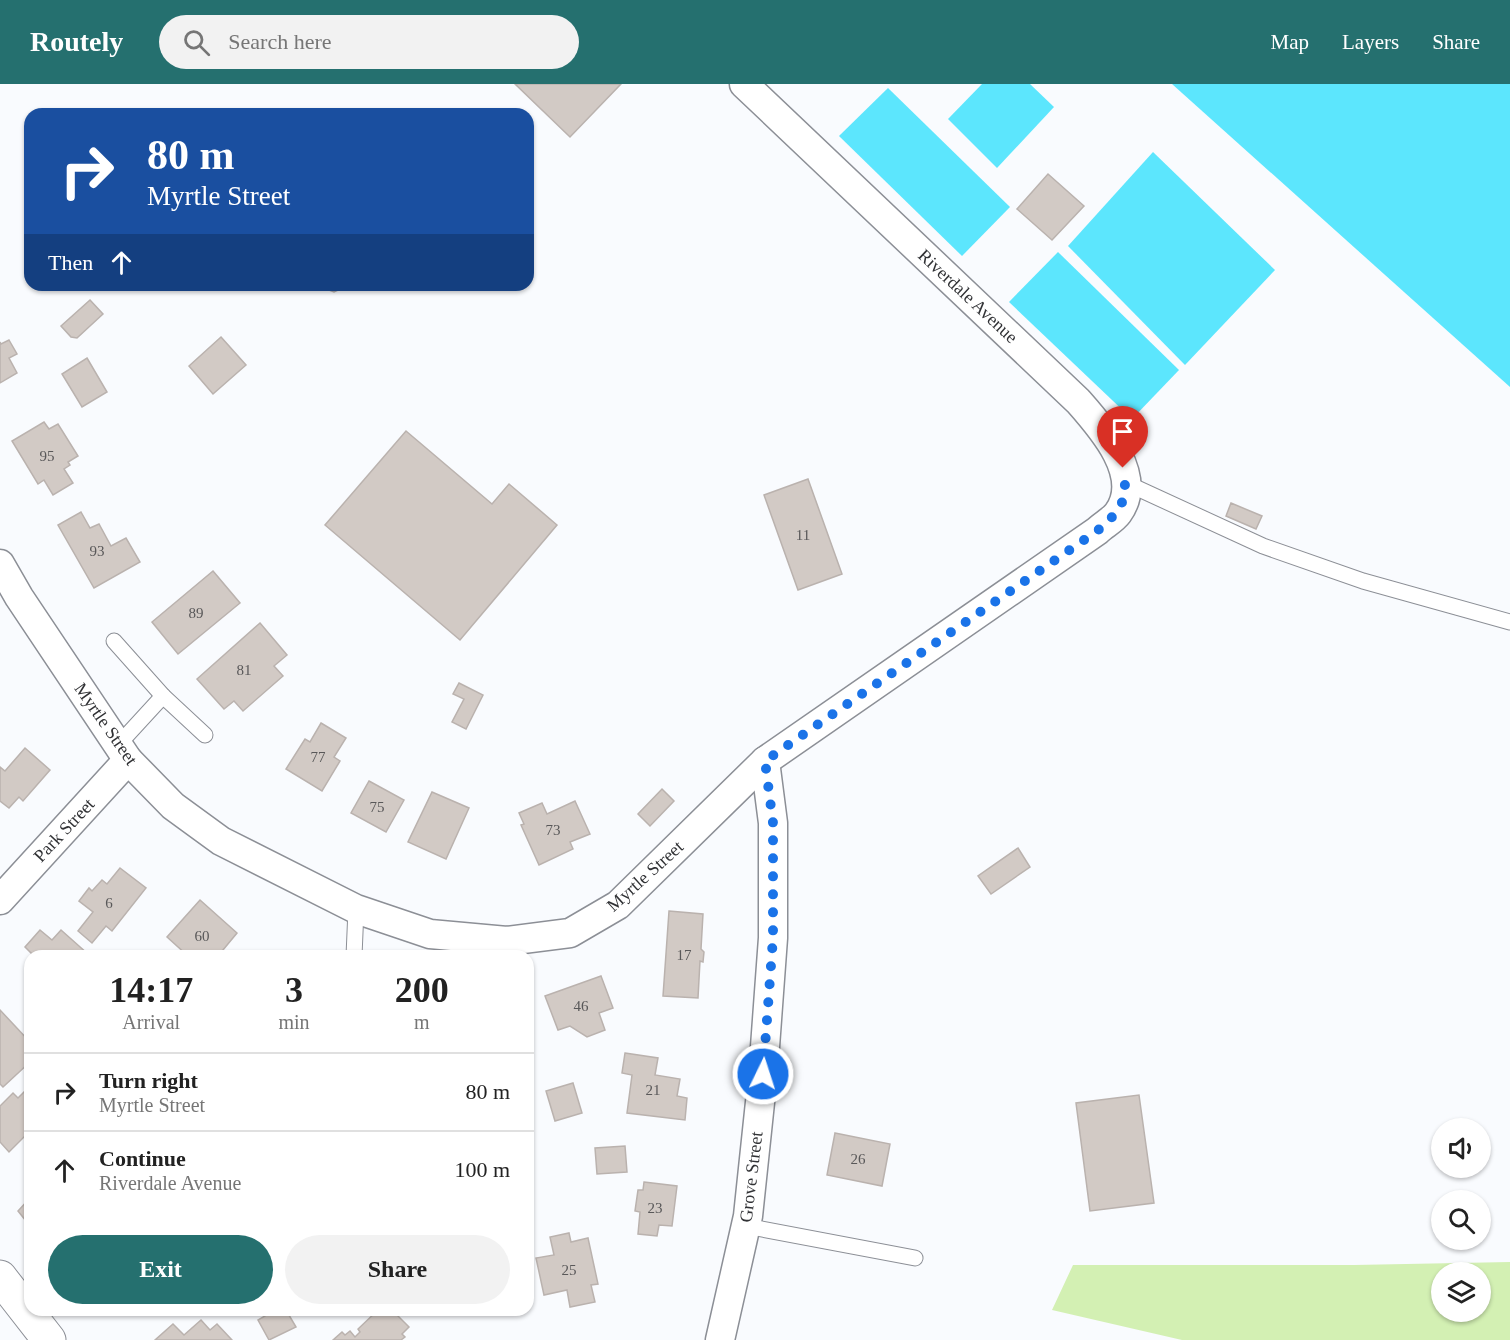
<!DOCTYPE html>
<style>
:root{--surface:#fff;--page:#f2f2f2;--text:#222;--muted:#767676;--line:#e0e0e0;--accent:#25706f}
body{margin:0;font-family:"Times New Roman",serif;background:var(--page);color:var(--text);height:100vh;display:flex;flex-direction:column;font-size:22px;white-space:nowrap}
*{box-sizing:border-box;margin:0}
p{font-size:20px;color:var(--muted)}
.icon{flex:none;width:33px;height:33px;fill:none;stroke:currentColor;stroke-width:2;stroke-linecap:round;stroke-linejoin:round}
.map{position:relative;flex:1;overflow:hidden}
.sheet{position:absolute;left:24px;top:866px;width:510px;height:366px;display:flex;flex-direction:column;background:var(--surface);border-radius:18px;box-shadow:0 2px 4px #0004}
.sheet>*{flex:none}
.hud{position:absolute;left:24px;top:24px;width:510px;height:183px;border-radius:18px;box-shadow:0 2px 4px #0004;background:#1a4fa0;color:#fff;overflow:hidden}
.tools{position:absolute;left:1431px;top:1034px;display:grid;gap:12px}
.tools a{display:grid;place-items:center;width:60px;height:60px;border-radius:50%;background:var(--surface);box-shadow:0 2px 4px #0004;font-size:30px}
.pin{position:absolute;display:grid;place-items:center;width:51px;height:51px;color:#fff;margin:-62px -26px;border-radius:50% 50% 50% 0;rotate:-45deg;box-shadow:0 0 6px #0007}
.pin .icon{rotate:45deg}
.me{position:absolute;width:66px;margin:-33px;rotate:4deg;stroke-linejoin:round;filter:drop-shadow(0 0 4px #0008)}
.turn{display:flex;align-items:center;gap:21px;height:126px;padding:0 24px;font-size:27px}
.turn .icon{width:78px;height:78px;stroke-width:2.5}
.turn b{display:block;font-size:42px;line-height:51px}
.then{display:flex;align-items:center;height:57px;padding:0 24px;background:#0003;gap:12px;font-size:22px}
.eta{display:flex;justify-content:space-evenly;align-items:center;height:102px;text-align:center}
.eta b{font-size:36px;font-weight:700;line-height:42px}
.cta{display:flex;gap:12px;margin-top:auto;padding:12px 24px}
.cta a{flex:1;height:69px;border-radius:36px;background:var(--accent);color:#fff;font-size:24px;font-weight:700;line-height:69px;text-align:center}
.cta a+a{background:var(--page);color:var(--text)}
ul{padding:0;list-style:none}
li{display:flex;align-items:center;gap:18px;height:78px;padding:0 24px;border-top:2px solid var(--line)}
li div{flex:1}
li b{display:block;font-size:22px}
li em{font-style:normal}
header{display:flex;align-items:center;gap:36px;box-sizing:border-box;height:84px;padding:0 30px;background:var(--accent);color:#fff}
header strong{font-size:28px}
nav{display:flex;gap:33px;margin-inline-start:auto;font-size:21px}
.search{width:420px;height:54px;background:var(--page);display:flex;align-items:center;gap:15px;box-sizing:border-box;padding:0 21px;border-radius:33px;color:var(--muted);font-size:22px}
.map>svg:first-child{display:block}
.green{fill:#d3f0b3;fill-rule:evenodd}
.water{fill:#5ce6fd}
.building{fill:#d2cac5;stroke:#bab2ae;stroke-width:1.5}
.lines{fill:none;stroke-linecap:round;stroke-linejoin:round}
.service-casing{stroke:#8c8f96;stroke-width:17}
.minor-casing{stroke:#8c8f96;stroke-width:31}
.secondary-casing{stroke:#8c8f96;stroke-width:35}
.service{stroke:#fff;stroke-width:15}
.minor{stroke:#fff;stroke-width:28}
.secondary{stroke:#fff;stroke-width:33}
.route{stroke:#1a73e8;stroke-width:10;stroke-dasharray:0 18}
.labels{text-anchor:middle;stroke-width:4.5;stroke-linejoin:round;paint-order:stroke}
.number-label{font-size:15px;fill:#595859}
.street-label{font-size:18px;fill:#313235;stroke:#fff}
</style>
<header>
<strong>Routely</strong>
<div class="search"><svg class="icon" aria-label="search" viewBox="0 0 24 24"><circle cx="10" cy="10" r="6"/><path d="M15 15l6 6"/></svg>Search here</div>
<nav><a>Map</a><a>Layers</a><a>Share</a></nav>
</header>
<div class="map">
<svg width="1510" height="1256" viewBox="0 0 1510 1256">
<rect width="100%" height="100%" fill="#f9fbfe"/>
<path class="green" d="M1510,1178V1256H1182L1052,1226L1073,1181H1354ZM1442,1188H1480V1227H1442Z"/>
<g class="water">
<path d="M982,0H1030L1054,23L997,84L948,35Z"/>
<path d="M1172,0H1510V303Z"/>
<path d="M888,4L1010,123L962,172L839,52Z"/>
<path d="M1153,68L1275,186L1185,281L1068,162Z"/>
<path d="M1058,168L1179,286L1132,335L1009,218Z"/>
</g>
<g class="building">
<path d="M515,0H621L570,53Z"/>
<path d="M1048,90L1084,122L1052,156L1017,125Z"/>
<path d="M316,201H349L334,208Z"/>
<path d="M90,216L103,230L77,254L71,253L61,242Z"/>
<path d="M221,253L246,281L213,310L189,282Z"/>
<path d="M9,256L17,270L9,274L17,289L0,299V258L1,260Z"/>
<path d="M87,274L107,308L82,323L62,290Z"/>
<path d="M44,338L49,345L58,340L78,372L68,378L70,381L64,385L73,399L53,411L44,396L38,400L12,357Z"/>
<path d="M406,347L492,420L509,400L557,441L460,556L325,441Z"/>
<path d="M808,395L842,490L798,506L764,411Z"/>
<path d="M1231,419L1262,432L1256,445L1226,432Z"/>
<path d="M81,428L90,444L99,440L111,462L126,454L140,478L94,504L58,441Z"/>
<path d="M213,487L240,519L178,570L152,538Z"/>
<path d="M260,539L287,571L274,582L283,592L243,627L234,617L224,625L197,595Z"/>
<path d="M459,599L483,611L466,645L452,638L464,615L453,610Z"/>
<path d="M321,639L346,654L334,673L340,677L322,707L286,685L305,655L310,658Z"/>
<path d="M25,664L50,686L23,717L19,713L9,724L0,717V683L5,687Z"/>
<path d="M369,697L404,716L386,748L351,729Z"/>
<path d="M662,705L674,717L650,742L638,730Z"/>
<path d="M432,708L469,724L446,775L408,758Z"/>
<path d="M575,717L590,750L570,758L573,765L539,781L521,741L524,740L519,729L542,719L547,730Z"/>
<path d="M1018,764L1030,783L991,810L978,792Z"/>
<path d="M120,784L146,804L112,847L106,842L92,859L78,847L93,828L79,817L89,804L92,807L102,796L107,800Z"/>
<path d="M200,816L237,849L218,872H188L167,853Z"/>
<path d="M669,827L703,830L701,865L704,868L703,878L700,877L698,914L663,912Z"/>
<path d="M40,846L52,856L61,846L88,870L34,872L25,863Z"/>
<path d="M601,892L613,924L599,929L605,946L587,953L570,942L558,946L545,912Z"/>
<path d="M0,926L30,958V978L3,1003L0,1000Z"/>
<path d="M625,969L658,974L655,991L680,995L677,1012L687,1014L685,1036L627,1029L632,991L622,989Z"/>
<path d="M573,999L582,1029L555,1037L546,1007Z"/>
<path d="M29,1003L30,1047L9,1068L0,1058V1022L13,1009L18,1014Z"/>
<path d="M1139,1011L1154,1119L1090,1127L1076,1019Z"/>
<path d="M835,1049L890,1060L882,1102L827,1091Z"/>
<path d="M625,1062L627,1088L597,1090L595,1064Z"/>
<path d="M644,1098L677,1102L672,1142L659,1141L657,1152L638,1150L640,1128L635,1127L638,1106H643Z"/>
<path d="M30,1114V1142L18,1127Z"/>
<path d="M569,1149L571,1158L588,1154L598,1200L591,1201L595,1218L570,1223L567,1206L544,1211L536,1174L554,1171L550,1153Z"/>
<path d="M262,1226H286L296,1243L269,1256L258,1236L265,1232Z"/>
<path d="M378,1226L381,1228L392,1226L409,1243L402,1250L405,1253L401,1256H333L342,1248L345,1251L350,1247L355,1253L360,1248L358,1245Z"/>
<path d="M201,1236L210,1246L217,1240L232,1256H155L173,1240L184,1251Z"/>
</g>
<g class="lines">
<defs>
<g id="service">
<path d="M1126,399L1263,462L1363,497L1510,538"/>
<path d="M114,557L163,612"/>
<path d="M118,661L163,612L205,651"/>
<path d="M354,872L356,825"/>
<path d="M746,1142L915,1174"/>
</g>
<g id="minor">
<path d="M0,480L19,513L128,676L173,722L221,757L356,825L430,850L507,857L570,849L618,821L765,677L1097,447C1103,441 1113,436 1118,429C1145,392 1101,343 1078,317L744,0"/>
<path d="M0,816L128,676"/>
<path d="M720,1256L748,1132L763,990L773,854V739L765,677"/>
</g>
<path id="secondary" d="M0,1193L49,1256"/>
</defs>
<use href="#service" class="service-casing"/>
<use href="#minor" class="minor-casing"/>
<use href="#secondary" class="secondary-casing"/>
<use href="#service" class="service"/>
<use href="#minor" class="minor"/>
<use href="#secondary" class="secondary"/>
</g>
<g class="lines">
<path class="route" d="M763,990L773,854V739L765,677L1097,447C1121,426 1129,417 1123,384"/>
</g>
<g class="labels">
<g class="number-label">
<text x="47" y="377">95</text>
<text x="803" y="456">11</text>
<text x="97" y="472">93</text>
<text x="196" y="534">89</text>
<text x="244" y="591">81</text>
<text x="318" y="678">77</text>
<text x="377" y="728">75</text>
<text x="553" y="751">73</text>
<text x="109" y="824">6</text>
<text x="202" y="857">60</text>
<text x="684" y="876">17</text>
<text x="581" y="927">46</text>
<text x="653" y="1011">21</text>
<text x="858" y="1080">26</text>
<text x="655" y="1129">23</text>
<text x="569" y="1191">25</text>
</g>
<g class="street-label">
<text transform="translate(968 212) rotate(43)" y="6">Riverdale Avenue</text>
<text transform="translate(106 640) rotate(55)" y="6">Myrtle Street</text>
<text transform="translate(64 746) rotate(-47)" y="6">Park Street</text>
<text transform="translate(645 792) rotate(-42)" y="6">Myrtle Street</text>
<text transform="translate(751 1093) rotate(-83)" y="6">Grove Street</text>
</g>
</g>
</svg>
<div class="tools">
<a><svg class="icon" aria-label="sound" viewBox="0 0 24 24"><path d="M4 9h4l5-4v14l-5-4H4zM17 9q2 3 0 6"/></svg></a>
<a><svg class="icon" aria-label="search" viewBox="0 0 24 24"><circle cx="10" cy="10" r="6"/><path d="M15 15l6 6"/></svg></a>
<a><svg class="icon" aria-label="layers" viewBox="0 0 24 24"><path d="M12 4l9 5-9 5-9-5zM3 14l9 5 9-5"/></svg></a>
</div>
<div class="pin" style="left:1123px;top:384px;background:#d93025"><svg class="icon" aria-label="arrive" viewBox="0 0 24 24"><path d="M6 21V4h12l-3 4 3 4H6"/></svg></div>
<svg class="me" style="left:763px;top:990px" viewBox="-20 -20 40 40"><circle r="17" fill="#1a73e8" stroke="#fff" stroke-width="3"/><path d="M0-11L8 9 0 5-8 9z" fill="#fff"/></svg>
<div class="hud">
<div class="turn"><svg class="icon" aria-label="right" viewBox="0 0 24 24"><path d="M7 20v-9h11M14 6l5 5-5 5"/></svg><div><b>80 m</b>Myrtle Street</div></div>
<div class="then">Then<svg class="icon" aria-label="ahead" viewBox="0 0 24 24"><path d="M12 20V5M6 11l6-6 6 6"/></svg></div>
</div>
<section class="sheet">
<div class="eta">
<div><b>14:17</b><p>Arrival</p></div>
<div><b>3</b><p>min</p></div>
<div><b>200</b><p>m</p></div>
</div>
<ul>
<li><svg class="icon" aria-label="right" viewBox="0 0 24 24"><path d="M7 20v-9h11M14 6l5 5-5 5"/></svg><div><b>Turn right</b><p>Myrtle Street</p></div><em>80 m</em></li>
<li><svg class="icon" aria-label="ahead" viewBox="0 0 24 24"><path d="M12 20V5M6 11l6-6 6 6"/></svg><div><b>Continue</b><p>Riverdale Avenue</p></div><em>100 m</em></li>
</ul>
<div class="cta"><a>Exit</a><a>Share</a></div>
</section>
</div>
